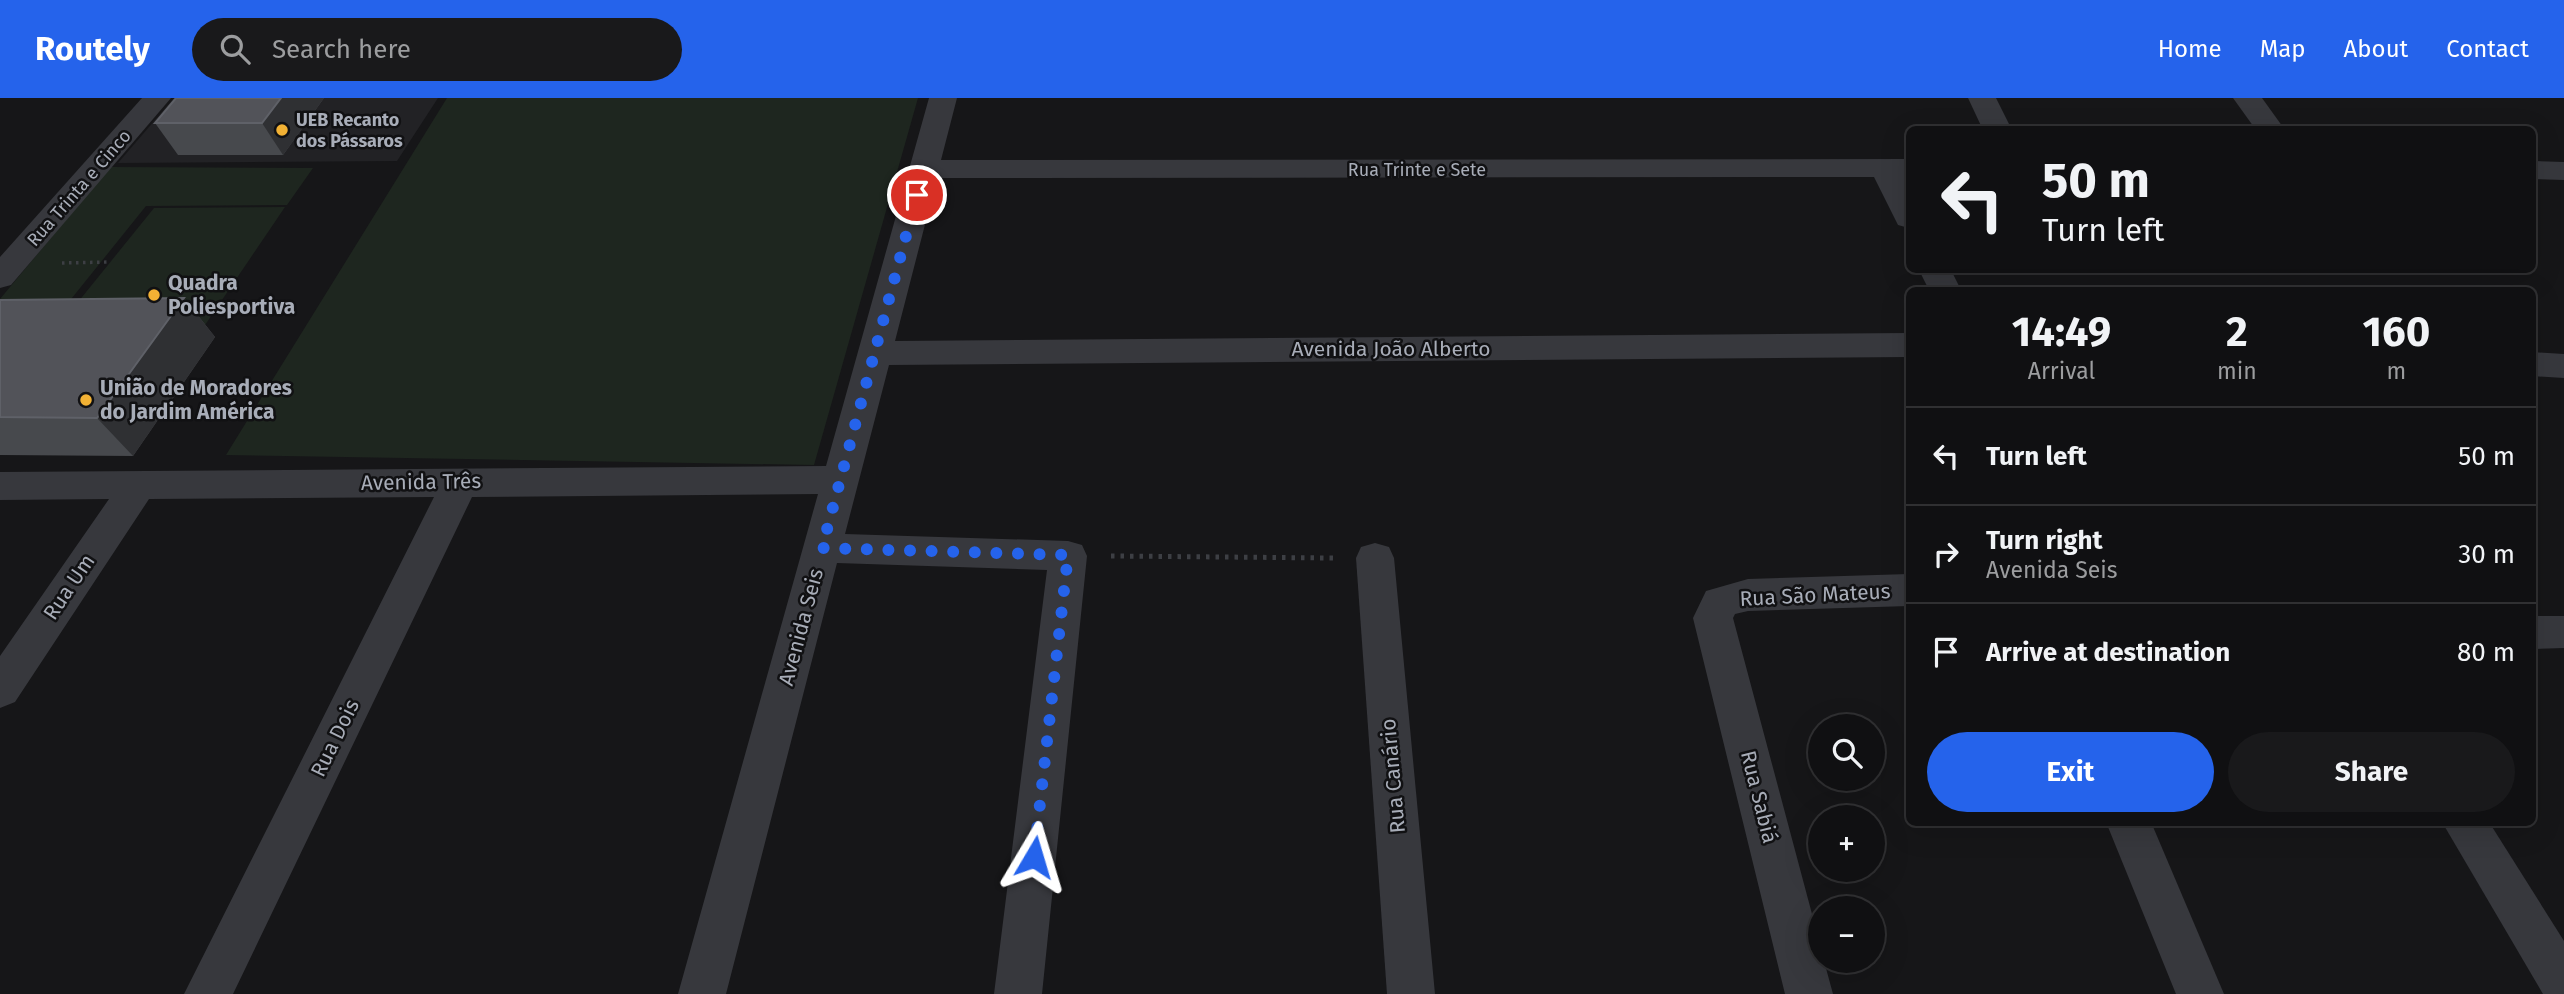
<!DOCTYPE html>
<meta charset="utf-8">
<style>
:root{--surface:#101012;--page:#19191b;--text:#f1f3f6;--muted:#9c9d9f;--line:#303032;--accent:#2563eb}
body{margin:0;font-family:"Fira Sans",sans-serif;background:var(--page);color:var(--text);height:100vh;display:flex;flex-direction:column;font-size:26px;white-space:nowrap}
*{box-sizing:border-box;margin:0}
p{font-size:23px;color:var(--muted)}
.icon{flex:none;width:38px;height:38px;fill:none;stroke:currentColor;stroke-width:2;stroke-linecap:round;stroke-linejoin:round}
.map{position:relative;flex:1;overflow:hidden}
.panel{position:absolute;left:1906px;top:189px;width:630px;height:539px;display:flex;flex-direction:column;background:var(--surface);border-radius:10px;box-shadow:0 7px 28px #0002,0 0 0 2px var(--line)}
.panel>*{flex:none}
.guide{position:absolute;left:1906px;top:28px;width:630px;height:147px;border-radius:10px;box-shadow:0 7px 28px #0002,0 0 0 2px var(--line);background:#101012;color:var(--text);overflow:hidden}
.tools{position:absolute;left:1808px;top:616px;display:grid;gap:14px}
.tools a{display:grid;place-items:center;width:77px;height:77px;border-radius:50%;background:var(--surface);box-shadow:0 7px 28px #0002,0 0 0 2px var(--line);font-size:35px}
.pin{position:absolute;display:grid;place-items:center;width:60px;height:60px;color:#fff;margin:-30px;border:4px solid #fff;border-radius:50%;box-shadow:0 2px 7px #0007}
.me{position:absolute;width:77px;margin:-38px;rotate:7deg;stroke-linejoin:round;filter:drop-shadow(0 0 5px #0008)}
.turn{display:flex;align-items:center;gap:24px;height:147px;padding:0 21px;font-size:32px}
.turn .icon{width:91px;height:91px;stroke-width:2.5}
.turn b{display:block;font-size:49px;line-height:60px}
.eta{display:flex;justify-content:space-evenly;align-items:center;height:119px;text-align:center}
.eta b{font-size:42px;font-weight:700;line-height:49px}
.action{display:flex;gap:14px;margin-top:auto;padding:14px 21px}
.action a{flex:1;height:80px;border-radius:42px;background:var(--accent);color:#fff;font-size:28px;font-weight:700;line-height:80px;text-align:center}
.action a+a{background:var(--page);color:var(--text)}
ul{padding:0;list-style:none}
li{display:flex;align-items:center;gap:21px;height:98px;padding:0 21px;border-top:2px solid var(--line)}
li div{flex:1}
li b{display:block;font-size:26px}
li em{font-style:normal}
header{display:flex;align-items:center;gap:42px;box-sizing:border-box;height:98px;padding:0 35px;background:var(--accent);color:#fff}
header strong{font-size:33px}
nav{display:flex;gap:38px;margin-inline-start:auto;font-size:24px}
.search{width:490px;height:63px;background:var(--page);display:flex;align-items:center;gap:18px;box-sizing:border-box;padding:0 24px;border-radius:38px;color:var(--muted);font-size:26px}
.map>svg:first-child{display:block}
.built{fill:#222225}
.green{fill:#1e261f}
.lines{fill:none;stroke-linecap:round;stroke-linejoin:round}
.path-far1{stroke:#3d3f44;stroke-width:3.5;stroke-dasharray:2.5 4.5;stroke-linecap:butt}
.path{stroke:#3d3f44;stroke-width:5;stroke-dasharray:3.5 6;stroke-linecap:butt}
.minor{fill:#37383d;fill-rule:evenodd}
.wall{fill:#47494d}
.shaded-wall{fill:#2f3033}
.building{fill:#525359;stroke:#5f6168;stroke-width:2}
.route{stroke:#2563eb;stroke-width:12;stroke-dasharray:0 21.6}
.poi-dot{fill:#f2b134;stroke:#111113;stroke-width:2.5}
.labels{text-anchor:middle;stroke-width:5;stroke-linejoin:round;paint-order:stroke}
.far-poi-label{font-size:18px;font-weight:bold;fill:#a8adb8;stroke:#111113;text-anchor:start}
.far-street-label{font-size:18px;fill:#a8adb8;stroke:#111113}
.poi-label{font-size:21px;font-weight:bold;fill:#a8adb8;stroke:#111113;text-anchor:start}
.street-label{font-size:21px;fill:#a8adb8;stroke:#111113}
</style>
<header>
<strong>Routely</strong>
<div class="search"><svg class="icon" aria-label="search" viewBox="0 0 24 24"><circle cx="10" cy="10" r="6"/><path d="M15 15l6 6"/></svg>Search here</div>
<nav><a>Home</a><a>Map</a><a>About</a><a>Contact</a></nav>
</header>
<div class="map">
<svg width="2564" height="896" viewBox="0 0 2564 896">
<rect width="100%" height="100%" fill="#161618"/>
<path class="built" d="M174,0H438L397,63L118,65Z"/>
<g class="green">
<path d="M447,0H918L814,367L226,357Z"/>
<path d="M110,69L313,70L287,107L146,108L43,236L0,237V201Z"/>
<path d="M285,109L203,230H57L154,110Z"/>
</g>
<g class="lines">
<path class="path-far1" d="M62,165L110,164"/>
<path class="path" d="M1111,458L1333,460"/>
<g class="minor">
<path d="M142,0H171L11,187L0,190V159Z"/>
<path d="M929,0H957L941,62L1909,61V79H1905L1909,89V130L1898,127L1874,79L937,80L895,243L1909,235V259L889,267L845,436L1068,443L1082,447L1087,458L1042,896H994L1047,472L837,465L726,896H678L818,396L472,399L233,896H184L434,399L149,401L15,604L0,610V558L109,401L0,402V374L826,368Z"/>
<path d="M1968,0H1996L2012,32H1983Z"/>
<path d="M2233,0H2262L2285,32H2256Z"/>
<path d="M2532,63L2564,64V82L2532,81Z"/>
<path d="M1919,172H1951L1961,192H1929Z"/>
<path d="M2532,254L2564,256V280L2532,278Z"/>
<path d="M1375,445L1389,449L1394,460L1435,896H1387L1356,460L1361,449Z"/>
<path d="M1909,476V508L1748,513L1735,516L1733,520L1820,846V863H1824L1833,896H1785L1693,520L1706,493L1748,481Z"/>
<path d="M2532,518H2564V550L2532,551Z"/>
<path d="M2106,724H2151L2224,896H2176Z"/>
<path d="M2442,724H2489L2564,843V896H2543Z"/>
</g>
</g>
<g class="wall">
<path d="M324,0L283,57H178L155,25Z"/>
<path d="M184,200L215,239L133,358L0,357V202Z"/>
</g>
<g class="shaded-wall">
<path d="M281,0H324L283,57L262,25Z"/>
<path d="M184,200L215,239L133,358L97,320Z"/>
</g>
<g class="building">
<path d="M176,0H281L262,25H155Z"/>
<path d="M184,200L97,320L0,319V202Z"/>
</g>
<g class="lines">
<path class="route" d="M917,97L822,450L1068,457L1034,759"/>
</g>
<g class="poi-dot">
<circle cx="282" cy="32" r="7"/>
<circle cx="154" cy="197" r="7"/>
<circle cx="86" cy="302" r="7"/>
</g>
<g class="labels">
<g class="far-poi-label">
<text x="296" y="28">UEB Recanto<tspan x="296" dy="21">dos Pássaros</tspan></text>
</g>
<g class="far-street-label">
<text x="1417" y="78">Rua Trinte e Sete</text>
<text transform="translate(79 90) rotate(-49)" y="6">Rua Trinta e Cinco</text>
</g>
<g class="poi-label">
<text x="168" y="192">Quadra<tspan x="168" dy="24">Poliesportiva</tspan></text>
<text x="100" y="297">União de Moradores<tspan x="100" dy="24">do Jardim América</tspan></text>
</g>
<g class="street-label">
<text x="1391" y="258">Avenida João Alberto</text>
<text transform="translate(421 384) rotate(-1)" y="7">Avenida Três</text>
<text transform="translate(69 489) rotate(-56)" y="7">Rua Um</text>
<text transform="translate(1815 497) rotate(-3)" y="7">Rua São Mateus</text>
<text transform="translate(801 529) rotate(-75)" y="7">Avenida Seis</text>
<text transform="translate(335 640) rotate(-64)" y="7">Rua Dois</text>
<text transform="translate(1393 678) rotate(-95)" y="7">Rua Canário</text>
<text transform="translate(1759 699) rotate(76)" y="7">Rua Sabiá</text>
</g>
</g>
</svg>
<div class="tools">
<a><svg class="icon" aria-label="search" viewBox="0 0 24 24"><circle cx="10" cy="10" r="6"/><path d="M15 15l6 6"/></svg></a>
<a>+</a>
<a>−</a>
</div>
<div class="pin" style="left:917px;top:97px;background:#d93025"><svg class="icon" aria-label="arrive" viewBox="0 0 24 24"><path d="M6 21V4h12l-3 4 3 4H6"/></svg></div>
<svg class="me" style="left:1034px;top:759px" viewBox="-20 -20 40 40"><path d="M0-17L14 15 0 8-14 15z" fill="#2563eb" stroke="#fff" stroke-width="4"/></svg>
<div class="guide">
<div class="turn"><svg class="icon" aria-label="left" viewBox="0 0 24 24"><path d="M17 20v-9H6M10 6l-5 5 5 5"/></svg><div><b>50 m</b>Turn left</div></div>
</div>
<section class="panel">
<div class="eta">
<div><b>14:49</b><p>Arrival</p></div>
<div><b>2</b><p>min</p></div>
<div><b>160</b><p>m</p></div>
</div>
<ul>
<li><svg class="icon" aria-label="left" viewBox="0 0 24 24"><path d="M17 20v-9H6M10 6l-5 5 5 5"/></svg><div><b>Turn left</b></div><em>50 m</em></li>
<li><svg class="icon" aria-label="right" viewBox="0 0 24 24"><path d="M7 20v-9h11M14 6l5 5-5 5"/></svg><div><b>Turn right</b><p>Avenida Seis</p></div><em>30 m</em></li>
<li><svg class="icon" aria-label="arrive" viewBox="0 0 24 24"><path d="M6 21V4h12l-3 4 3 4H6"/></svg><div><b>Arrive at destination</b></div><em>80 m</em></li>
</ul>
<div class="action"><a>Exit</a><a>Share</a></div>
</section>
</div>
